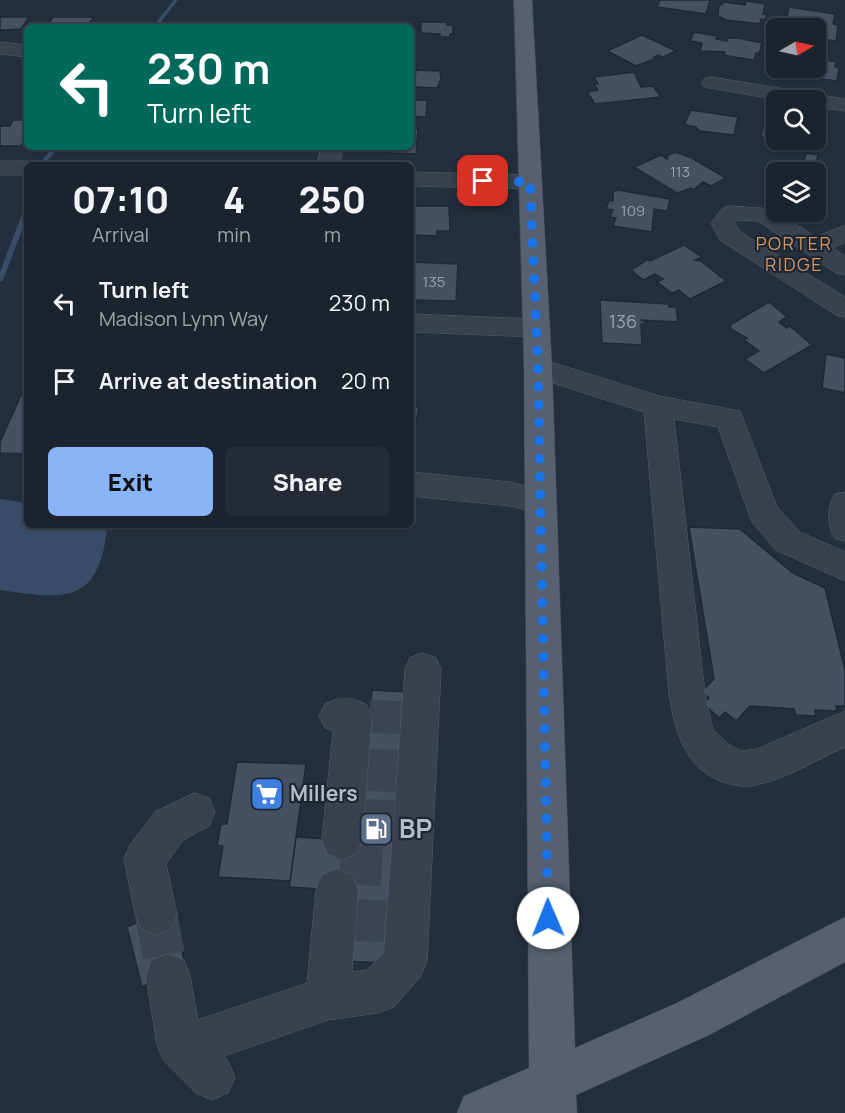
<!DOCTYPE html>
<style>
:root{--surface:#1b232e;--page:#242b36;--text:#f1f3f6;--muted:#a0a4aa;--line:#39404a;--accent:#8ab4f8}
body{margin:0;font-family:Manrope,sans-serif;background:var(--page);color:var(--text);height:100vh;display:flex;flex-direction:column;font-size:22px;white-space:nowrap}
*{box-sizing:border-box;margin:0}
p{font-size:20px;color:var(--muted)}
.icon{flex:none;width:33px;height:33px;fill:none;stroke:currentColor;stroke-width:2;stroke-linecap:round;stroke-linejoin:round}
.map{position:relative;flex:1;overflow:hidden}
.drawer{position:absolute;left:24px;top:162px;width:390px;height:366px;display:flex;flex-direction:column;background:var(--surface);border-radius:9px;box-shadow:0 2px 4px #0004,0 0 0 2px var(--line)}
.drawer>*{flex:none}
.hud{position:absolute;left:24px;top:24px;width:390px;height:126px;border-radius:9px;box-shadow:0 2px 4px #0004,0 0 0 2px var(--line);background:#00695c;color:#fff;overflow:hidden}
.needle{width:39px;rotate:81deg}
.tools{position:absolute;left:766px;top:18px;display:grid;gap:12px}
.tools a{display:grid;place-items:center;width:60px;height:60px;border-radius:9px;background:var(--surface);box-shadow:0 2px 4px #0004,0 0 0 2px var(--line);font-size:30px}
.pin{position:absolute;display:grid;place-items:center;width:51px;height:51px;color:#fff;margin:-26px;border-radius:12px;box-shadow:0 3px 9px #0006}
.me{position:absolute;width:66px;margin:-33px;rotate:359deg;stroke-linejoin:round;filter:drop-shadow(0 0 4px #0008)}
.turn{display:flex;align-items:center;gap:21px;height:126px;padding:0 24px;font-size:27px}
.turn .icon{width:78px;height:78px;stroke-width:2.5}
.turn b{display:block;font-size:42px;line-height:51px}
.eta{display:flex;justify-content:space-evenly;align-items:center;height:102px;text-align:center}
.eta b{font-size:36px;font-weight:800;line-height:42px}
.primary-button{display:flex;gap:12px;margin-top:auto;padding:12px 24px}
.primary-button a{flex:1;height:69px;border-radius:9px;background:var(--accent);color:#111;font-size:24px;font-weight:800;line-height:69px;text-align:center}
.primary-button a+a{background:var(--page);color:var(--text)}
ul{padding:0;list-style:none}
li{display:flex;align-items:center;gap:18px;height:78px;padding:0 24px}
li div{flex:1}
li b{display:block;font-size:22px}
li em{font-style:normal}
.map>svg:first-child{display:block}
.water{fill:#394c67}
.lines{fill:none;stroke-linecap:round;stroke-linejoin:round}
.stream{fill:#394c67;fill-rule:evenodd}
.building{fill:#455162;stroke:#1f2835;stroke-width:1.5}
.minor-tunnel-far1{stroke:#3a4453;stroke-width:33;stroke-dasharray:33 16;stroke-linecap:butt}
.minor-tunnel{stroke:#3a4453;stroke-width:42;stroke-dasharray:42 21;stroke-linecap:butt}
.minor-casing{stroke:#565f6c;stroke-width:1}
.major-casing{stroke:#414a57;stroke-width:1}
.minor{fill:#38414e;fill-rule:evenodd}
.major{fill:#56606e;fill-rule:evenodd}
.route{stroke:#1a73e8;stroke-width:10;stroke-dasharray:0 18}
.labels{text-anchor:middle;stroke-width:4.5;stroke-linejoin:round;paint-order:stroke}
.far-number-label{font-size:15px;fill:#98a1af}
.far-neighbourhood-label{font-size:18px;letter-spacing:1.5px;fill:#d59563;stroke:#1d2633}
.number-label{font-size:18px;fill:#98a1af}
.poi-label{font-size:21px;font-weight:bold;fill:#b4bcc9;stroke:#1d2633;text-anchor:start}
.near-poi-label{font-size:26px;font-weight:bold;fill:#b4bcc9;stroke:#1d2633;text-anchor:start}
</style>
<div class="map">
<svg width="845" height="1113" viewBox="0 0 845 1113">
<rect width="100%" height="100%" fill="#242f3e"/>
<path class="water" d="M0,499L27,503V525H105L107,528C99,606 63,599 0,590Z"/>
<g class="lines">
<g class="stream">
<path d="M174,0H178L157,27H152Z"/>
<path d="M53,147H59L48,160H44L43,159Z"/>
<path d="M27,207V217L3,280L0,282V272L24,209Z"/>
</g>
</g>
<g class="building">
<path d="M660,0H710L706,14L657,7Z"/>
<path d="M746,1L765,4L763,14H767L765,20L761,19L760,24L726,20L718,16L719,5H722L723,2L745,5Z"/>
<path d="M789,7L835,14L833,24L838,25L836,41L816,38V28L785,26Z"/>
<path d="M0,17H29L21,29L5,30H0Z"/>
<path d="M53,17H94L86,27H47Z"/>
<path d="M421,22H447V25H453V34H450V37H440V34L421,33V30L416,28H421Z"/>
<path d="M694,32L717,36L716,39L727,41V38H738L762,43L759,54L756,53L754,60L734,57L724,55L725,52L700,51L702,43L690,41Z"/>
<path d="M642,35L676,51L663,57L658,55L654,57L657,58L636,66L607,51Z"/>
<path d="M816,58L836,62L835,67L839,68L837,81L789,75L791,68H816Z"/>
<path d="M416,70L440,71L441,79L437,88L414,87Z"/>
<path d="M634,72L641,87L653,86L661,97L595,104L587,92L598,90L594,84H598L594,77Z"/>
<path d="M411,100H427L426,117L411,116Z"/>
<path d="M691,110L738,117L734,135L699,131L696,127L686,125L685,123Z"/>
<path d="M766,113L777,115V140H816V121H818L816,135L821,136L820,147L797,143L796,148L790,149L775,147L777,140L761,137Z"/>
<path d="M13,120H27V133L21,146H0V126H10Z"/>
<path d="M411,128L418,129L416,154L391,153L392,149H376L411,147Z"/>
<path d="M236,147H268L267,150L236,149Z"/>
<path d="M675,152L692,158L726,178L711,186L703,182L693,190L691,188L677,193L634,167L661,155L667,159V156Z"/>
<path d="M806,153L818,155L816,164L804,162Z"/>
<path d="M776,177L777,191L765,189L767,180L775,182Z"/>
<path d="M618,190L670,199L667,211L654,209L652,232L613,226L616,218L610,217L613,210L606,209L609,200L613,201V192Z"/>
<path d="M411,206H449L450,231H437V236L411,235Z"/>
<path d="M684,245L702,257L695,260L701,261L726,281L690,299L679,290L672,293L657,282L663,279L655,274L643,280L631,270L648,259L650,261Z"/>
<path d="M411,262L458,264L456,301L411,300Z"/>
<path d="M600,300L669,304V307H676L678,322L640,320L644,321L645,325L641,324L642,345L602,343Z"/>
<path d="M769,302L787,317L779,322L787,328L790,326L812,345L764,373L745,359L759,351L744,340L747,338L731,329L730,325Z"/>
<path d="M826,354L845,358V393L822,388Z"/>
<path d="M27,382V454L0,453V442Z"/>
<path d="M411,407H419L412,445H411Z"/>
<path d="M689,527L740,529L793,573L825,588L845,670V706H836L837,711L815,710L816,716L796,715L794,709L750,706L736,721L725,712L719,718L704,704L709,698L701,692L714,679Z"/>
<path d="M372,690L405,692L385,963L342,961L349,891L289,887L296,837L357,841Z"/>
<path d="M237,762L306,764L290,881L218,877L223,846L217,845L221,824H227Z"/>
<path d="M171,907L186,967L142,987L127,927Z"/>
</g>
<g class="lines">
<path class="minor-tunnel-far1" d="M369,716L403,718"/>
<g class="minor-tunnel">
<path d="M364,770L399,771"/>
<path d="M359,820L395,821"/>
<path d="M340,863L392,866"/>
<path d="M156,914L168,976"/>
<path d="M346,920L387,921"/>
</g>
<defs>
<g id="minor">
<path d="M0,42L27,45V57L0,54Z"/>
<path d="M711,77L845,99V111L816,107V100H779L704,87L701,83L704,79Z"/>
<path d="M321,147H343L340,165H318Z"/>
<path d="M0,161H27L36,165H27V175H0Z"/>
<path d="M411,172L530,175L538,177L542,182L538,187L530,189L411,186Z"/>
<path d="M731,206L772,209L816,237L845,225V242L833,248L845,256V275L836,273L758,221L738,220L735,223L739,231L845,297V318L836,315L720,240L711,223L723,208Z"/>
<path d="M411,314L536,319L546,322L550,328L546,334L536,337L411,332Z"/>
<path d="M538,358L659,396L740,411L777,507L800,532L845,552V581L776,550L752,522L718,427L674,419L705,694L713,730L727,743L741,751L757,749L845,711V747C817,760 786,779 756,785C743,788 732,785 720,781C683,766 675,729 669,694L644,412L528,375L524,368L528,361Z"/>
<path d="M411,472L510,482L551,492L556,501L551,510L540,513L510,506L411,496Z"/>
<path d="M845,492V542L834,538C827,525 827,508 834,495Z"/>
<path d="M423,653L436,658L441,669L427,962L420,977L394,1007L378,1013L328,1020L224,1056L228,1061L235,1077L228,1093L212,1100L196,1093L164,1061L157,1045L146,976L152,960L168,954L184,960L190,976L198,1020L307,983L316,890L322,875L337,869L352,875L358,890L352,972L367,970L384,953L405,669L410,658Z"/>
<path d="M338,699H353L366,704L372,716L362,840L356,854L342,860L328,854L322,840L333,731L325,728L319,716L325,704Z"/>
<path d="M195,793L209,798L215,812L209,826L183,840L166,864L177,914L171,929L156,935L141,929L135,914L124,859L130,845L155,812Z"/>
</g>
<path id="major" d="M514,0H532L552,368L575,1048L677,1003L845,917V962L709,1035L576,1095L577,1113H457L464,1096L529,1068L524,368Z"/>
</defs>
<use href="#minor" class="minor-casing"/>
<use href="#major" class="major-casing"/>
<use href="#minor" class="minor"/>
<use href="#major" class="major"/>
</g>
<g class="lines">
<path class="route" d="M483,181L530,182L538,368L548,918"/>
</g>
<defs>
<symbol id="supermarket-square" viewBox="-11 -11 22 22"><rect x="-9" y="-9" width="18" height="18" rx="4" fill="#3f7fe0" stroke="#1d2633"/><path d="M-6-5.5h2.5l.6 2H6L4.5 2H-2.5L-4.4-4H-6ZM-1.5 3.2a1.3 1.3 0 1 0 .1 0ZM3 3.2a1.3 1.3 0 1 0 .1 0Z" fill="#fff"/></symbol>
<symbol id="fuel-square" viewBox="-11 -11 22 22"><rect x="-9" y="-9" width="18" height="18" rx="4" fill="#5c6f8a" stroke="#1d2633"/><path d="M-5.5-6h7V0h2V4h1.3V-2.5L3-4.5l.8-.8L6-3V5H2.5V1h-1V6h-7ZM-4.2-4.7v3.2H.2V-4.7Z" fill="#fff"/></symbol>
</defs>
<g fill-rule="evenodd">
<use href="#supermarket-square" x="248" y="775" width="38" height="38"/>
<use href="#fuel-square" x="357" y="810" width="38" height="38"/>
</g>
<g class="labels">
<g class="far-number-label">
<text x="680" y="177">113</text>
<text x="633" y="216">109</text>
<text x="434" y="287">135</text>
</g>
<g class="far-neighbourhood-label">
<text x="794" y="250">PORTER<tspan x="794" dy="21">RIDGE</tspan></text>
</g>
<g class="number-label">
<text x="623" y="328">136</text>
</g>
<g class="poi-label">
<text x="290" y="801">Millers</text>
</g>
<g class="near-poi-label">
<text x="399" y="838">BP</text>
</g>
</g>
</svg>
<div class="tools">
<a><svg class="needle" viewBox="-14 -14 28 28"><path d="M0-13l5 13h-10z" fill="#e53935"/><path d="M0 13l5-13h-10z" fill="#a0a4aa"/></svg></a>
<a><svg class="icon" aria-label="search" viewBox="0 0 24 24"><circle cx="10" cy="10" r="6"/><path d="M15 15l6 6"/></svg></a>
<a><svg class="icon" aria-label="layers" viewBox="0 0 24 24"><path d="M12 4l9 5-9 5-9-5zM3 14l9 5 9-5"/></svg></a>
</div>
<div class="pin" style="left:483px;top:181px;background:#d93025"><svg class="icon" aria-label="arrive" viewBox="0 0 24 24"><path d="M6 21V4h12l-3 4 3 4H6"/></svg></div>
<svg class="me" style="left:548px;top:918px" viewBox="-20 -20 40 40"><circle r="19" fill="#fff"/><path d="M0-13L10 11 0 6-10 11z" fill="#1a73e8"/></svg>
<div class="hud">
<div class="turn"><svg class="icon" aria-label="left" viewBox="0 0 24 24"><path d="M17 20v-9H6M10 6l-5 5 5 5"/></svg><div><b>230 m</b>Turn left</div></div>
</div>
<section class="drawer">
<div class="eta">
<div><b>07:10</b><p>Arrival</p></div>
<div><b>4</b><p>min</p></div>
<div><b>250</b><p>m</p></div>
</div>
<ul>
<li><svg class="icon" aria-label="left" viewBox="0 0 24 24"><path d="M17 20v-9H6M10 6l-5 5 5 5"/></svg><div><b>Turn left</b><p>Madison Lynn Way</p></div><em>230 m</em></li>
<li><svg class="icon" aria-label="arrive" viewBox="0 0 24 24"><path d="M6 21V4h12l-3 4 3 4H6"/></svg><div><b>Arrive at destination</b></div><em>20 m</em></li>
</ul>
<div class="primary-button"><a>Exit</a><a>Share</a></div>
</section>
</div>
